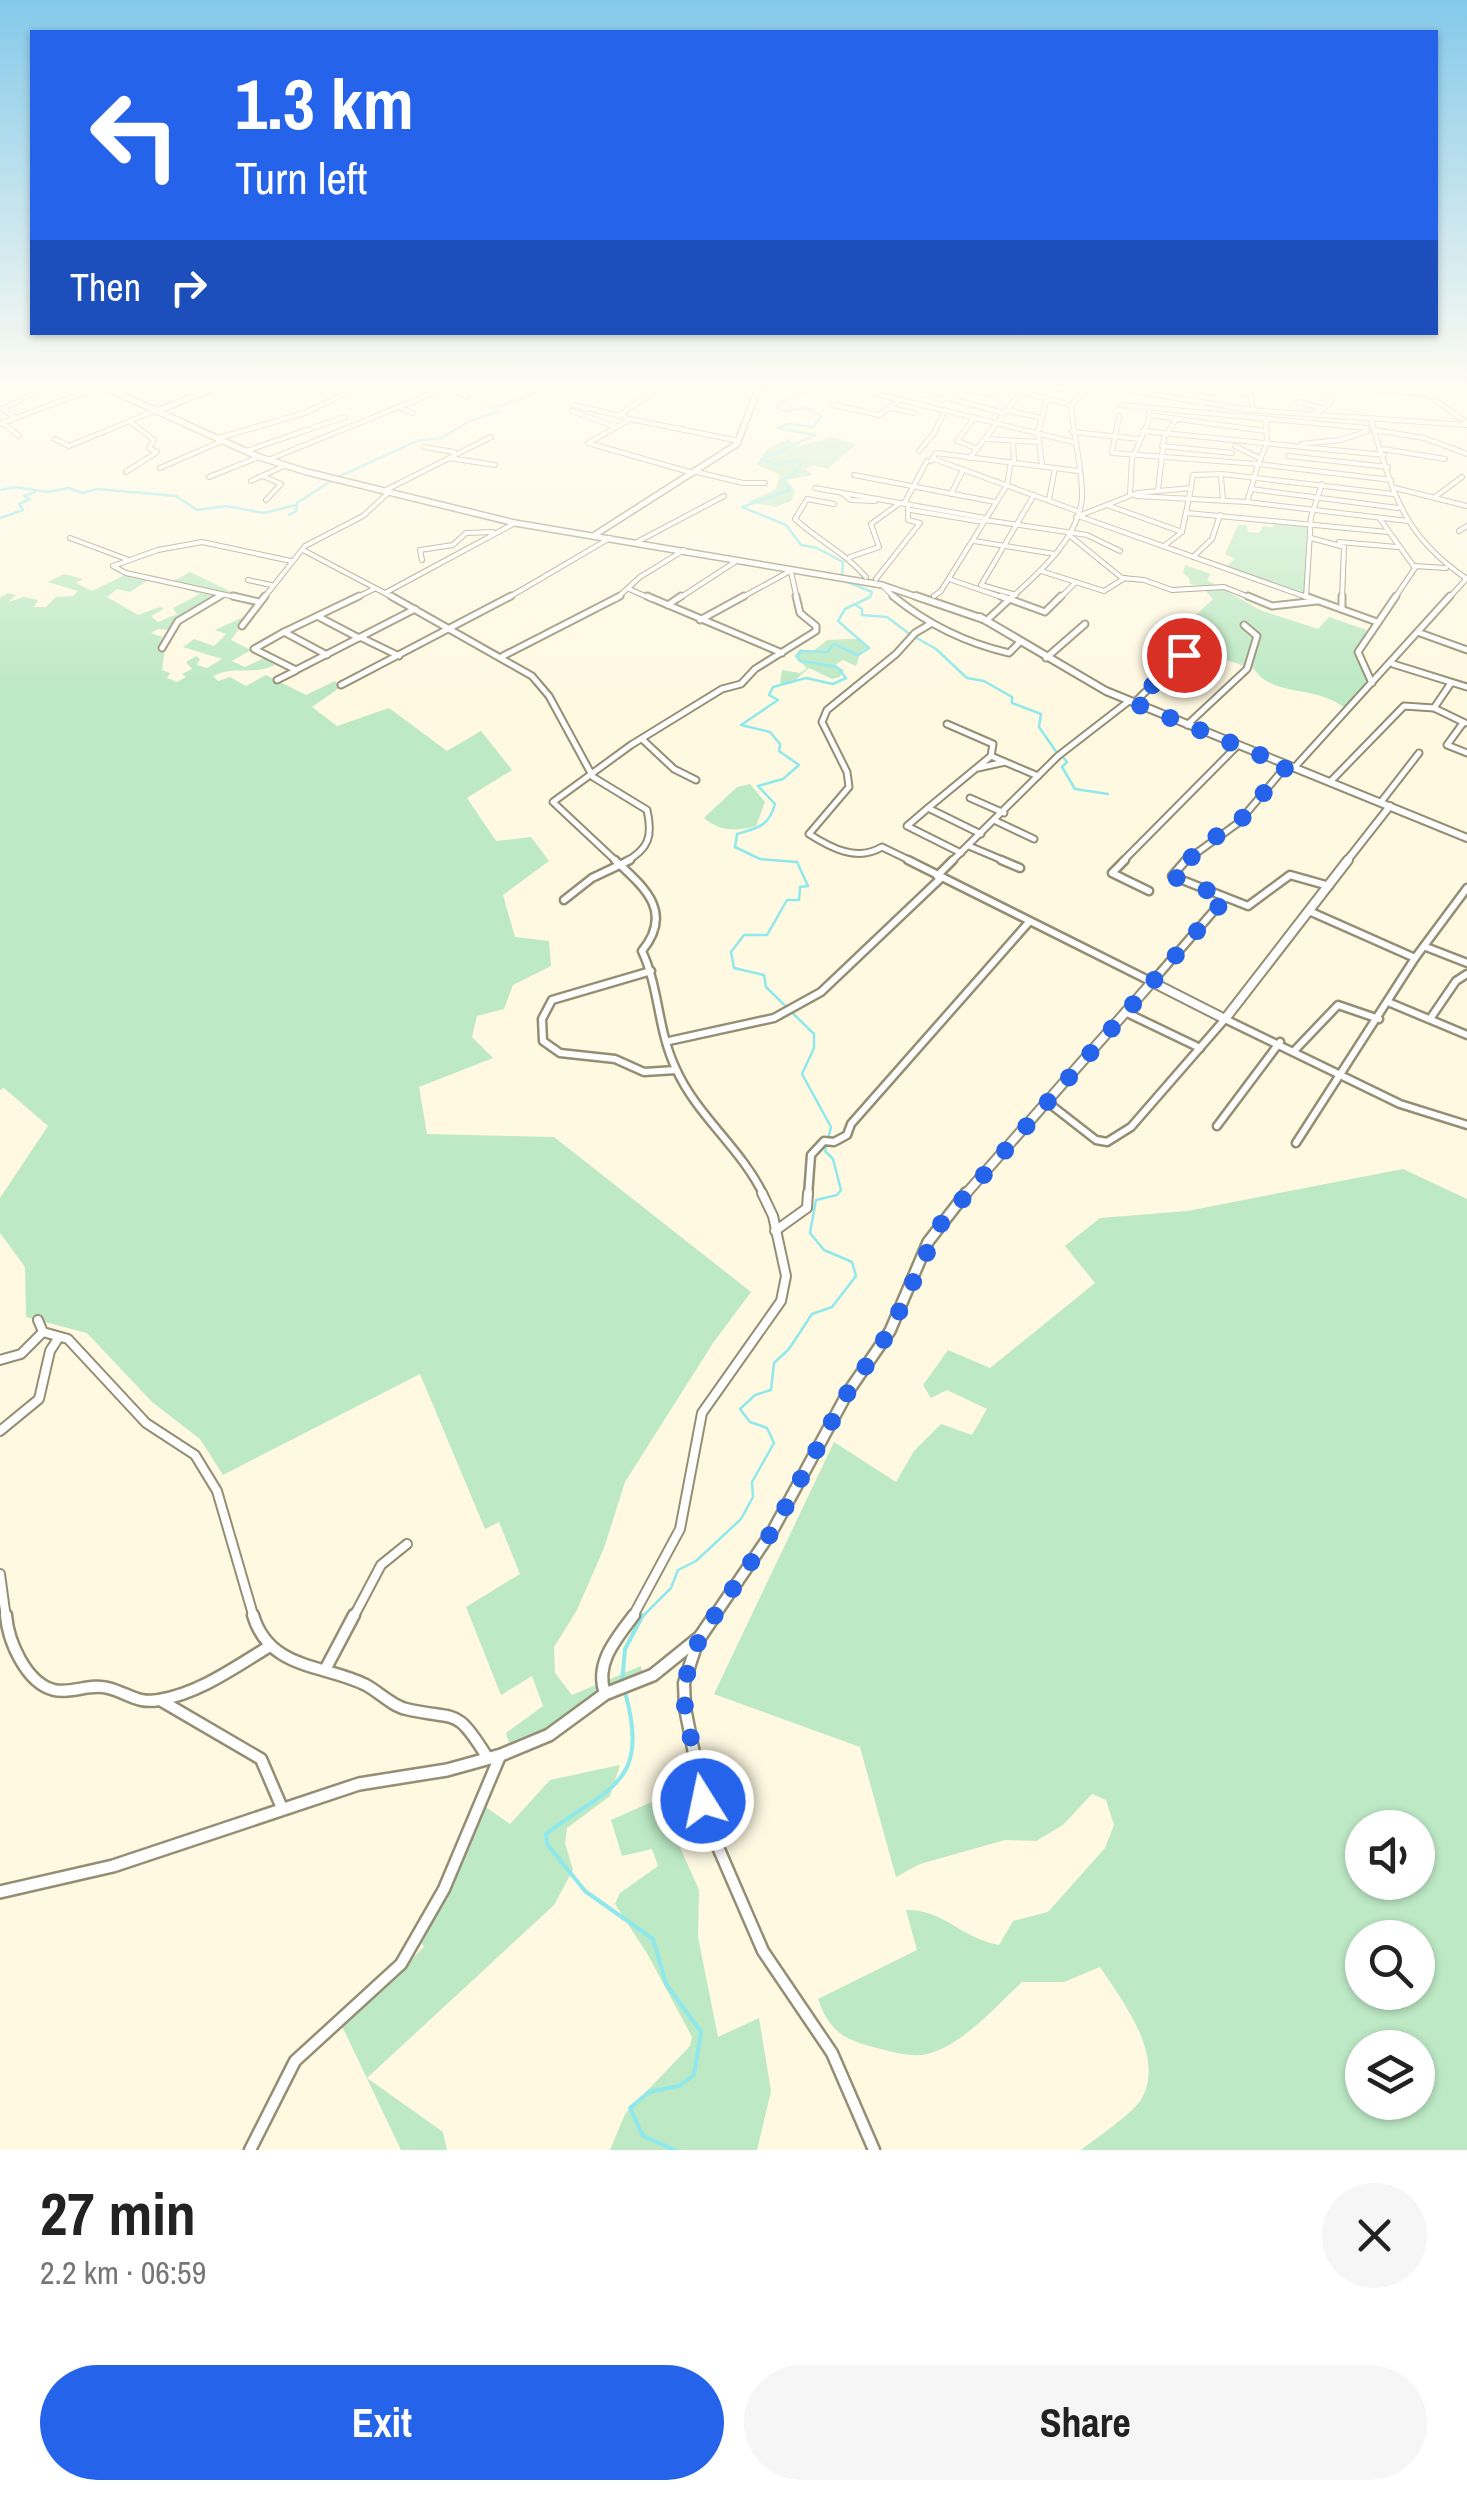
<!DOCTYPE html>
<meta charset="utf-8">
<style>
:root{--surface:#fff;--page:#f6f6f6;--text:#222;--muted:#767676;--accent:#2563eb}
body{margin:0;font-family:"Archivo Narrow",sans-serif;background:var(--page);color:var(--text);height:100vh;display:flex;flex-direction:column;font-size:38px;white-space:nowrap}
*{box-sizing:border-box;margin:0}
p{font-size:32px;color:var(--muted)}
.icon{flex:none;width:55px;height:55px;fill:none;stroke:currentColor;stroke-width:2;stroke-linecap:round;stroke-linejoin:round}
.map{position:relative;height:2150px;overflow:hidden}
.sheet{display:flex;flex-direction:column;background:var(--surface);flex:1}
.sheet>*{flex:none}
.banner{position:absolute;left:30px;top:30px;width:1408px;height:305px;border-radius:0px;box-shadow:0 2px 8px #0004;background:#2563eb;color:#fff;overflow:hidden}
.fabs{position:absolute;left:1345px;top:1810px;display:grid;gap:20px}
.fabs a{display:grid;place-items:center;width:90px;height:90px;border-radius:50%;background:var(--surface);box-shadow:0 2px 8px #0004;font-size:50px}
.pin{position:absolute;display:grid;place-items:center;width:85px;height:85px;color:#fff;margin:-42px;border:5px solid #fff;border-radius:50%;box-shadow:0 2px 10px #0007}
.me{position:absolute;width:110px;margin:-55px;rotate:350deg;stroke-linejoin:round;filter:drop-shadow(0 0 8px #0008)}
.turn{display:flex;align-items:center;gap:35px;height:210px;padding:0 40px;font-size:45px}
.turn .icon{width:130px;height:130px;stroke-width:2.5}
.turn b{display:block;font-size:70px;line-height:85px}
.then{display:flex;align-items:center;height:95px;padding:0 40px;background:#0003;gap:20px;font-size:38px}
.round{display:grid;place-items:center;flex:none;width:105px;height:105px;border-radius:52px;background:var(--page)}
.head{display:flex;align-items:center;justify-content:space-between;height:170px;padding:0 40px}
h1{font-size:60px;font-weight:800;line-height:75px}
.primary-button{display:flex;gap:20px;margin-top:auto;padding:20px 40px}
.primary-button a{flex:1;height:115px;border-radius:60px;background:var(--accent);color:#fff;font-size:40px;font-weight:800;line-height:115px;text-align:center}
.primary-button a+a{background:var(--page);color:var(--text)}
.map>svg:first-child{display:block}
.green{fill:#bde9c5;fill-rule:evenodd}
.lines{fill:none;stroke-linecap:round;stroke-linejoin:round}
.stream-far1{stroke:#8ee8ec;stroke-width:2.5}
.stream{stroke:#8ee8ec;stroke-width:4}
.minor-far4-casing{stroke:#948e74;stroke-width:6}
.minor-far3-casing{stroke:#948e74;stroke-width:9}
.minor-far2-casing{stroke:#948e74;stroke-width:11}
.minor-far1-casing{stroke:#948e74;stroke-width:12}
.minor-casing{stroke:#948e74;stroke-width:15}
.tertiary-far4-casing{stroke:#948e74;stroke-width:8}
.tertiary-far3-casing{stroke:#948e74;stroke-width:10}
.tertiary-far2-casing{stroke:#948e74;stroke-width:12}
.tertiary-far1-casing{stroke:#948e74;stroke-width:14}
.tertiary-casing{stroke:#948e74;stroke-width:16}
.primary-far1-casing{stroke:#948e74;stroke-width:8}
.primary-casing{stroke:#948e74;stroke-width:10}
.minor-far4{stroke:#fff;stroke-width:4}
.minor-far3{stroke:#fff;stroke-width:5}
.minor-far2{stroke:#fff;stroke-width:6}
.minor-far1{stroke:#fff;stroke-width:8}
.minor{stroke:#fff;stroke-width:10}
.tertiary-far4{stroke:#fff;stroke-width:5}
.tertiary-far3{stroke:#fff;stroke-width:6}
.tertiary-far2{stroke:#fff;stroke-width:8}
.tertiary-far1{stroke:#fff;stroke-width:9}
.tertiary{stroke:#fff;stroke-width:11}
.primary-far1{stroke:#fff;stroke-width:5}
.primary{stroke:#fff;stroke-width:6}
.route{stroke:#2563eb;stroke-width:18;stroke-dasharray:0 32.4}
</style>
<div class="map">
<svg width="1467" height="2150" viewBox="0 0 1467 2150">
<rect width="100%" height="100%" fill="#fff9e2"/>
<g class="green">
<path d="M833,437L856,444L828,469L812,465L806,469L813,475L786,480L795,491L791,501L776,507L748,502L775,490L780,475L756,464L769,448L789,439L797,447Z"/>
<path d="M1275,522L1308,525L1304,594L1225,567L1235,559L1225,554L1238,525H1247L1248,532L1259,533L1263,526L1273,527Z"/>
<path d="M1185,565L1211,574L1207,580L1260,610L1318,629L1329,617L1367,630L1355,654L1369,683L1345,708C1314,684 1273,698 1254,669L1168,641L1213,599L1201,586L1190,584L1189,578L1183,573Z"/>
<path d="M131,572L152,578L130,592L117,589L107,597L138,615L160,607L164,609L151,616L158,622L177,614L173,608L200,594L168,584L190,572L234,593L170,630L158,629L151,633L162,637L160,645L165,648L162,670L170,673L167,678L177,682L186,677L182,674L192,669L186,662L196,656L200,659L197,665L207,668L222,659L183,647L194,639L214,646L226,634L215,630L250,614L231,640L251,650L232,661L245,667L264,658L275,665C251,676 236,665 213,676L218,681L230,677L246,686L266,675L306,695L335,681L342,686L312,707L337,726L389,708L447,751L481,731L512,770L467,798L496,841L531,837L549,861L503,895L515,937L549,941L551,966L513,985L504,1009L477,1016L472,1037L493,1058L419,1087L427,1134L554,1137L751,1292L713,1343L625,1482L604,1548L577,1610L554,1647L555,1673L572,1695L641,1666L644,1686L634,1684L512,1754L506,1733L543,1706L532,1676L501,1695L466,1607L520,1574L499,1522L485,1529L420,1374L223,1475L200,1439L152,1402L87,1333L26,1317L25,1267L0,1233V1198L48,1126L4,1088L0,1090V598L8,593L16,595L8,602L24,597L38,600L34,607H46L56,597L73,596L78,591L48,582L64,574L83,579L76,583L92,591Z"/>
<path d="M848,639H858L868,647L861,651L856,666L843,660L835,665L844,670L840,677L832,679L809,668L792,683H780L782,670L800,673L807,668L794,656L800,649L812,652L827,640Z"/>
<path d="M750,784L765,802L756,826C735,831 721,832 704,818L737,787Z"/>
<path d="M1403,1169L1467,1199V2150H1081C1096,2138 1134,2113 1142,2098C1165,2055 1123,2002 1100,1967L1064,1982H1022C996,2006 963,2045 927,2054C911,2058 889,2051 873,2047C842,2039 829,2030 818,1999L917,1950L906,1910C943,1909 961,1938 999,1945L1013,1921L1048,1912L1105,1848L1114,1825L1106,1800L1092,1794L1063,1825L1036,1841L1005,1840L920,1864L896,1877L860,1747L714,1694L834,1442L896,1482L914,1451L941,1424L972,1435L987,1409L947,1390L931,1398L923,1385L948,1350L990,1368L1095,1283L1065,1246L1100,1218L1187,1211ZM1362,1828H1418V1882H1362ZM1362,1938H1418V1992H1362ZM1362,2048H1418V2102H1362Z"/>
<path d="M620,1765L610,1796L567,1828L565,1843L573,1870L554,1905L367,2078L443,2132L447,2150H401L342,2026L424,1947L416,1934L440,1892L477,1801L510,1824L550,1780Z"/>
<path d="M665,1796L675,1836L699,1890L698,1937L718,2037L759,2018L771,2091L757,2150H610L625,2114L690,2046L692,2037L648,1955L615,1904L620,1893L658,1866L652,1849L622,1856L611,1820Z"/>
</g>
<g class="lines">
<g class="stream-far1">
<path d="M338,477L417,441L441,438L470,421L498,412L492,409L546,389"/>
<path d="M0,490L15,487L48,492L69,488L82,493L97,489L176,496L197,510L226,506L264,513L296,505"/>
<path d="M289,515L296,511L297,503L331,481"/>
<path d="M0,518L23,510L19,504L30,499L24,496L35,492"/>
<path d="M854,604L862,609V615L887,617L911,635"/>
<path d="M915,637L936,649L967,678L984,681L1012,697V703L1041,714L1039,727L1057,753"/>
<path d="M1062,756L1067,762L1062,767L1075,789L1108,794"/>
<path d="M641,1618L671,1588L678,1570L696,1561L741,1519L753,1497L752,1482L774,1443L767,1428L750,1422L740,1409L755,1395L771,1390L774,1363L789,1349L812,1314L832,1307L856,1276L852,1262L824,1250L810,1233L816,1200L837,1195L841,1190L833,1159L825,1151L831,1127L802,1074L814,1048V1034L766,987L764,975L734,968L731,952L744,935H767L787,900H799L800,887L808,886L797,862L760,859L735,847L737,834C758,828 769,826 775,804L758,786L783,779L799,765L779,751L780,744L770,732L741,725L778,700L769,695L773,687L806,678L833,684L846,678L837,667L800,661L797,657L801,651L827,652L834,644L858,655L869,648L838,621L845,609L870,597L872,592L842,580L843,562L817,548L801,545L786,525L742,507L790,490L783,480L795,473L801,463L795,460L775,465L763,459L815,435L777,428L789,424L813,427L821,416L809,408L784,411L776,408L785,400L817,389"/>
</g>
<g class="stream">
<path d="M622,1684L625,1649L643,1615"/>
<path d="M625,1692C651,1786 607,1787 546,1834L547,1844L585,1891L653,1939L666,1984L701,2032L694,2075L679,2086L649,2092L630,2108L643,2136L675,2150"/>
</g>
<defs>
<g id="minor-far4">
<path d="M452,389L467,397"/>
<path d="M657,389L621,414L629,420L588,443L693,473"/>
<path d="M908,389L943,400"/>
<path d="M963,389L991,394"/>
<path d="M1010,389L1071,405"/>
<path d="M1051,389H1063"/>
<path d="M1121,389L1250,410L1467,425"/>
<path d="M1189,389L1214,393"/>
<path d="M1368,389L1427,394L1467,423"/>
<path d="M861,390L1073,442"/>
<path d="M1237,391L1251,395L1253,410"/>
<path d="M945,398L961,389"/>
<path d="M947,398L1004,413"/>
<path d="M1298,402L1320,408"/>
<path d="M830,404L879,415L901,399"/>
<path d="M574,405L621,416"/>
<path d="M1121,405L1367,428"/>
<path d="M398,407L413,413"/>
<path d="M890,408L914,413"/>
<path d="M1006,410L1042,418"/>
<path d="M572,411L616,427"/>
<path d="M1315,414L1331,403L1326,389"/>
<path d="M1149,415L1265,431"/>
<path d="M1119,416L1112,453L1258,464L1267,443L1266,419"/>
<path d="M975,417L957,441L978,449"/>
<path d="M16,418L2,409L42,389"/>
<path d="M630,419L739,441"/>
<path d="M1371,420C1393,492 1401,534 1467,579"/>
<path d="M0,424L93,389"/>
<path d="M4,424L19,436"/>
<path d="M1374,430L1424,438L1467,454"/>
<path d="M1143,431L1384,455"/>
<path d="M1072,432L1139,439"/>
<path d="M218,438L305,413L354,389"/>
<path d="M55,439L69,446L159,409"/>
<path d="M987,439L1039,442"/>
<path d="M1013,442L1014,462"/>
<path d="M1301,444L1341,440L1367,431"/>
<path d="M1162,446L1232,453"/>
<path d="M1235,446L1261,459"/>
<path d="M424,447L454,452"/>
<path d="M1383,449L1445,459"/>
<path d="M246,451L345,417"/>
<path d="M919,451L934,433L945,410"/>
<path d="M1288,456L1388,467"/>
<path d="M449,458L495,465"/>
<path d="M970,458L1023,389"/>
<path d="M934,459L1077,511"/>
<path d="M268,460L443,389"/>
<path d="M931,461L936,453L1078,471"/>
<path d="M1042,466L1038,432L1047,398"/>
<path d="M160,468L222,441"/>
<path d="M126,472L157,452L149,448L154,440L129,421"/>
<path d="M697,472L743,483H765"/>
<path d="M854,475L995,502"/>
<path d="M263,476L281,484L266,500"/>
<path d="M209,477L259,457"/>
<path d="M1221,477L1223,500"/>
<path d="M251,481L284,466"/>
<path d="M815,488L985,518"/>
<path d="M1395,488L1467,506"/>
<path d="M1251,489L1258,464L1391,480"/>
<path d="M1158,490L1164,438L1175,421"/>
<path d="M384,491L491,437"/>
<path d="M951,494L962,472"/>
<path d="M1130,494L1132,459L1149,420V411"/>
<path d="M844,495L851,500L875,501"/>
<path d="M1136,496L1247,502L1408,521"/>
<path d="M1435,497L1462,477"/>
<path d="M1049,500L1055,468"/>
<path d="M905,502L927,461"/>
<path d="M1247,502L1251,489L1398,508"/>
<path d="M834,504L807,499L795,519C820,542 843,551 866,577"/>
<path d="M1107,505L1182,532L1191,488"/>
<path d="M911,510L983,522"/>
<path d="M1187,513L1388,532"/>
<path d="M1076,517L1137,493L1191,488L1193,475L1222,474L1393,494"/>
<path d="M1081,517L1312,599"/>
<path d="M1380,519L1415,568L1394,599"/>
<path d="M985,520L1087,535L1120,551"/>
<path d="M1459,531L1467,526"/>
<path d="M1069,535L1122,578L1144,580L1172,590L1224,587L1254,599"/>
<path d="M70,538L129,560"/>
<path d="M1311,538L1344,547L1342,599"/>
<path d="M974,541L1055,554"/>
<path d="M637,542L724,496"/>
<path d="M1339,542L1397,547"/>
<path d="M1164,546L1182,532"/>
<path d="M303,550L396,599"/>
<path d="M850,557L879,547L871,524L900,503"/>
<path d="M1193,557L1212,539L1220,515"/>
<path d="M422,560L420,550L453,545L466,533L493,532"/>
<path d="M1414,566L1446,568"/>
<path d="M1041,571L1104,591L1125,578"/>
<path d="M791,572L797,599"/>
<path d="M876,579L920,523L908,520V504"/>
<path d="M949,579L1007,599"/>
<path d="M248,580L271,585"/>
<path d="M882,585L896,599"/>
<path d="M629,589L652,599"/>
<path d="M385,593L515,523"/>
<path d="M1016,595L981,585L1034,495"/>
<path d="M934,596L941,591L1007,485L1011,462"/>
<path d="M1306,597L1311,517L1322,484"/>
<path d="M215,599L223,595"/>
<path d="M244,599L126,573L113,566L158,550L202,542L291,561"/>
<path d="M263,599L305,546L363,516L388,493"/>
<path d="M353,599L374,589"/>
<path d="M506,599L610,538"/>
<path d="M616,599L640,577L684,550"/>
<path d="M678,599L738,560"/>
<path d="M739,599L792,570"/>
<path d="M1010,599C1039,573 1084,534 1082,491C1081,462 1073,434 1071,405L1088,389"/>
<path d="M1059,599L1076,582"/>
<path d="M1448,599L1467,578"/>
</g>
<g id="minor-far3">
<path d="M233,596L259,602"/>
<path d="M391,596L532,676L549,696L593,777L647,810C653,836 649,849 625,862"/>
<path d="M647,596L782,653"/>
<path d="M893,596C927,624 966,643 1009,653L1020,642"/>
<path d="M1001,596L1045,612L1061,596"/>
<path d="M1248,596L1272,606L1317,601"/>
<path d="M1305,596L1377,622"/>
<path d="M668,605L681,596"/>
<path d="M1342,609V596"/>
<path d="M319,617L359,638"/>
<path d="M700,620L744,596"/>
<path d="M986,621L1013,596"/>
<path d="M242,626L265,596"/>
<path d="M284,632L254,649L296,670L415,609"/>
<path d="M1420,633L1467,650"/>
<path d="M362,638L399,656"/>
<path d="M162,648L178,621L220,596"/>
<path d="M327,655L284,632L359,596"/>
<path d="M503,656L620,596"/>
<path d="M1046,658L1085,624"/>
<path d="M1393,664L1467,687"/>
<path d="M277,680L295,671"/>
<path d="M1372,683L1358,652L1396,596"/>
<path d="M341,685L511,596"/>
<path d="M1134,703L1183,655L1193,652"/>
<path d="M1434,708L1465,723"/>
<path d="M1463,723L1447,745L1467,753"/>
<path d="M947,724L993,744L991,756L1038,776"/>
<path d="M1187,725L1247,669L1257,636L1244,625"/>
<path d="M642,739L674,769L696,780"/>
<path d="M978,768L1005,762"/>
<path d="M1294,768L1450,596"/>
<path d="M1330,782L1404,706L1434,708L1451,683"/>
<path d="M970,798L1004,813"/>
<path d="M1381,802L1419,753"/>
<path d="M928,808L991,756"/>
<path d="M996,821L1034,839"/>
<path d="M969,846L1007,862"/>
<path d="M961,853L907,826L928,808L981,834"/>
<path d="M617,862L553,802L631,745L722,689L741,684L755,669L816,631V626L800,613L796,596"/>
<path d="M913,862L882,847C857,862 831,848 809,834L849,787L847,772L822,722L827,710L896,654L915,633L932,623"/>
<path d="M951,862L1058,756L1129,701"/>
<path d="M1122,862L1238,745"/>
<path d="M1184,862L1238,823L1287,765"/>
</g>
<g id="minor-far2">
<path d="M615,860C645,888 674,912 642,951C660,990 657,1029 676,1069C697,1116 742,1149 764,1196"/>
<path d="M908,860L1152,982L1225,898"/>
<path d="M1001,860L1020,868"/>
<path d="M1125,860L1112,873L1149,891"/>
<path d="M1186,860L1172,876L1248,906L1290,875L1329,886"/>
<path d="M937,876L953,860"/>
<path d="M564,900L592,878L630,860"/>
<path d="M1309,911L1415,958"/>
<path d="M1426,947L1467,963"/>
<path d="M651,971L552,1000L542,1019L543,1041L560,1053L615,1059L644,1072L676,1070"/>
<path d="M1388,1002L1467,1035"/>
<path d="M1125,1012L1200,1048"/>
<path d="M1430,1019L1456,981L1467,974"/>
<path d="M669,1041L774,1018L821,992L941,878"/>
<path d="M1295,1050L1338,1005L1379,1019"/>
<path d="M1046,1101L1096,1140L1107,1142L1131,1127L1225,1019L1400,1104L1467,1125"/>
<path d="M1217,1126L1280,1042"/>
<path d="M1296,1143L1415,958L1467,888"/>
<path d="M808,1196L811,1155L824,1141L834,1142L847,1135L851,1124L1029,922"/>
</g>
<g id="minor-far1">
<path d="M775,1231L807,1208L808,1193"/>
<path d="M38,1320L43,1332L68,1339L146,1423L195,1455L217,1491L254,1618"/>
<path d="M0,1360L21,1354L43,1332"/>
<path d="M0,1431L39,1399L50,1351L59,1337"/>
<path d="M0,1574L6,1618"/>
<path d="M353,1618L381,1565L407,1544"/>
<path d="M632,1618L680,1529L702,1413L781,1301L786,1276L773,1216L762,1193"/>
</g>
<g id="minor">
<path d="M6,1615C8,1641 26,1683 54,1690C71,1694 91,1683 108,1688C128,1693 137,1704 159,1700C200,1693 235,1667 270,1646"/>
<path d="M253,1615C269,1670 324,1664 366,1685C379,1692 392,1706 406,1709C457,1721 455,1705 487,1757"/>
<path d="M697,1643L684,1683L685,1708L708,1824L763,1951L832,2053L874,2150"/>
<path d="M326,1668L354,1615"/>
<path d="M605,1693C594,1663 617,1638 634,1615"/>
<path d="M160,1700L261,1759L282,1808"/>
<path d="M250,2150L295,2061L401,1964L444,1889L500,1756"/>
</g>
<g id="tertiary-far4">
<path d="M160,410L211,389"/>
<path d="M593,536L737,444L758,389"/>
</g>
<path id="tertiary-far3" d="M1346,862L1390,806"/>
<path id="tertiary-far2" d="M964,1196L1152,982L1225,1019L1348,860"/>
<path id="tertiary-far1" d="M713,1618L773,1530L848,1392L890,1331L928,1242L966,1193"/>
<path id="tertiary" d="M0,1892L113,1866L359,1784L447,1770L501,1755L549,1735L605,1694L653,1675L700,1637L715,1615"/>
<path id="primary-far1" d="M108,389L259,457L307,472L515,523L882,585L923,599"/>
<g id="primary">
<path d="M916,596L983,619"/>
<path d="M980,617L1106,691L1467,838"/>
</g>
</defs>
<use href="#minor-far4" class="minor-far4-casing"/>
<use href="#minor-far3" class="minor-far3-casing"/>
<use href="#minor-far2" class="minor-far2-casing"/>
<use href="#minor-far1" class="minor-far1-casing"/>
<use href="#minor" class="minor-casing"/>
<use href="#tertiary-far4" class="tertiary-far4-casing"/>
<use href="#tertiary-far3" class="tertiary-far3-casing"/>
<use href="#tertiary-far2" class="tertiary-far2-casing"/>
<use href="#tertiary-far1" class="tertiary-far1-casing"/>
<use href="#tertiary" class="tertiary-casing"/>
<use href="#primary-far1" class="primary-far1-casing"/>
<use href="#primary" class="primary-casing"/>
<use href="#minor-far4" class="minor-far4"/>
<use href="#minor-far3" class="minor-far3"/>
<use href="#minor-far2" class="minor-far2"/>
<use href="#minor-far1" class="minor-far1"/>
<use href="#minor" class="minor"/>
<use href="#tertiary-far4" class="tertiary-far4"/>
<use href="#tertiary-far3" class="tertiary-far3"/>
<use href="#tertiary-far2" class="tertiary-far2"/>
<use href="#tertiary-far1" class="tertiary-far1"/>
<use href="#tertiary" class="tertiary"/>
<use href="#primary-far1" class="primary-far1"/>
<use href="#primary" class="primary"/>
</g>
<linearGradient id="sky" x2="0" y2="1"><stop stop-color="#84c9ea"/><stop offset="0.56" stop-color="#fffcf2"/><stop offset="1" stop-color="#fffcf2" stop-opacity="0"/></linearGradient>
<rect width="1467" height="690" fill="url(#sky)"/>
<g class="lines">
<path class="route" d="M703,1801L685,1708L684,1683L700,1637L773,1530L848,1392L890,1331L940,1225L1226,898L1172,876L1175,872L1212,839L1238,823L1287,766L1134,703L1184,655"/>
</g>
</svg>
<div class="fabs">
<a><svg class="icon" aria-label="sound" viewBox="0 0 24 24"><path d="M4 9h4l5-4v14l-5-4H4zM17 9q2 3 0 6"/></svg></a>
<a><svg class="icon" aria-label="search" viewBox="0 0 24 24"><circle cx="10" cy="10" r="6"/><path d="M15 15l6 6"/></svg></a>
<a><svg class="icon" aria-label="layers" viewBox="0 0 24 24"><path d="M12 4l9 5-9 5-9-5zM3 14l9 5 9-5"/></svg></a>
</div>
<div class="pin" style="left:1184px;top:655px;background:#d93025"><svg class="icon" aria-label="arrive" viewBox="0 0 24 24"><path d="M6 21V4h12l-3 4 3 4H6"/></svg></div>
<svg class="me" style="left:703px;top:1801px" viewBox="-20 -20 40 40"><circle r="17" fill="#2563eb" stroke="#fff" stroke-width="3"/><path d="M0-11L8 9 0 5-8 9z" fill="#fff"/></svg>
<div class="banner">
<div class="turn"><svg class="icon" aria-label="left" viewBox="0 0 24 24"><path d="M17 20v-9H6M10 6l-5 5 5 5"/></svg><div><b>1.3 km</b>Turn left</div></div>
<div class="then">Then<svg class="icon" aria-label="right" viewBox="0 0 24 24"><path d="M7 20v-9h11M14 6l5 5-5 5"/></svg></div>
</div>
</div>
<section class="sheet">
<div class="head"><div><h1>27 min</h1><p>2.2 km · 06:59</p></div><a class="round"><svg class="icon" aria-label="close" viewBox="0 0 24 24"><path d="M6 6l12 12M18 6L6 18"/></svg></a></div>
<div class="primary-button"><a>Exit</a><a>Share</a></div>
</section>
